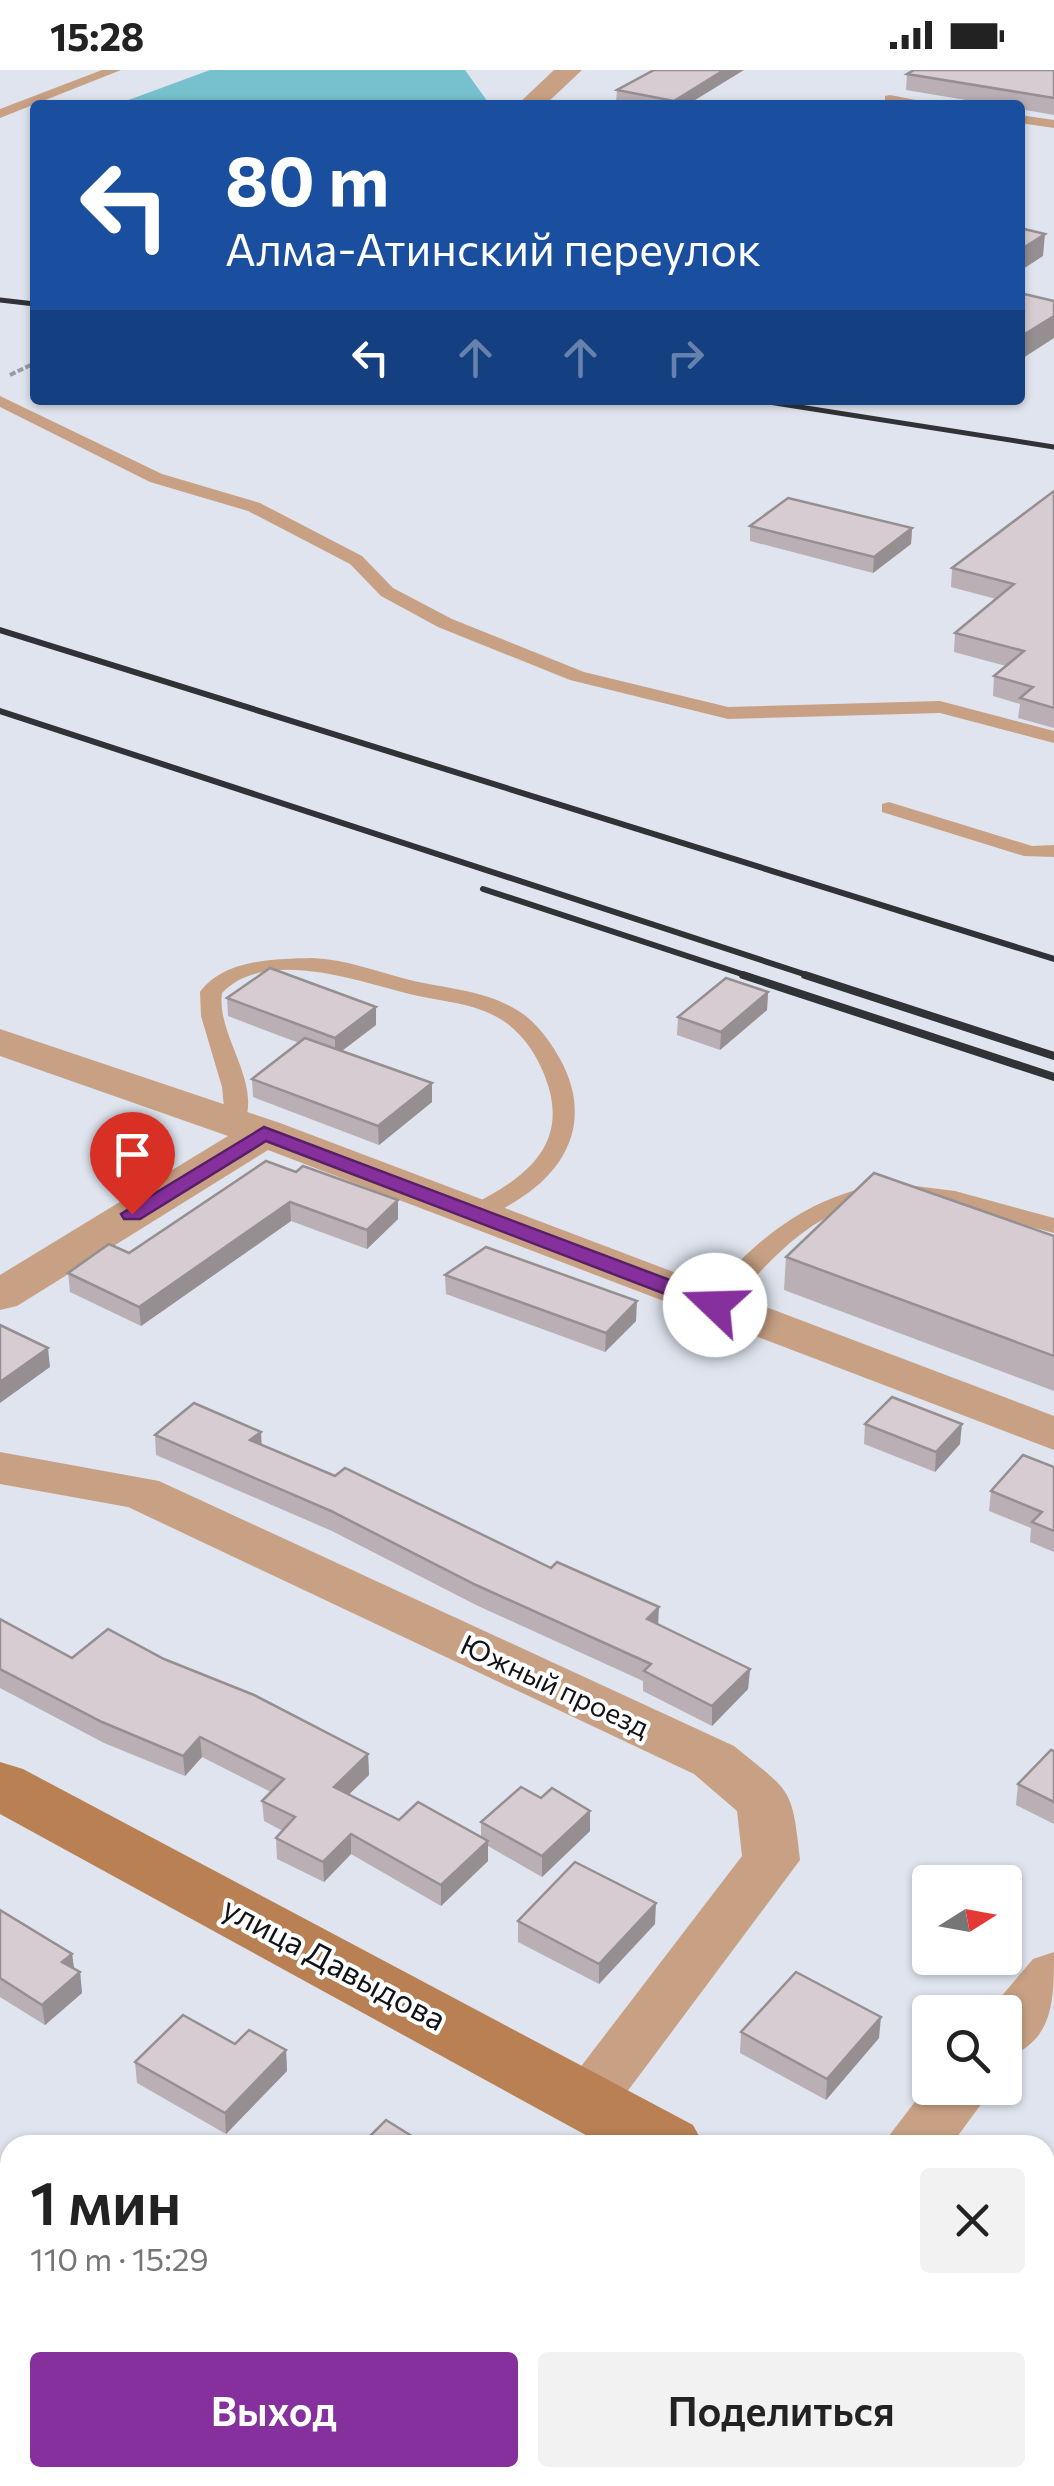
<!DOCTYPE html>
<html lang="ru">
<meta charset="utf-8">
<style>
:root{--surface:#fff;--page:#f2f2f2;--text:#222;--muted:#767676;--accent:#86309d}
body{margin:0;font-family:Commissioner,sans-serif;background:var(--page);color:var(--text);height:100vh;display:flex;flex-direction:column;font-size:38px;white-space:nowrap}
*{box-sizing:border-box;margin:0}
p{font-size:32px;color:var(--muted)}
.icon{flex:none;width:55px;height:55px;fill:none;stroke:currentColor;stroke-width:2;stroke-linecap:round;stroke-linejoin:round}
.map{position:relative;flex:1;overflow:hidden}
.details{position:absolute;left:0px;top:2065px;width:1055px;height:352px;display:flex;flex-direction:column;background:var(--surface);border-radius:30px 30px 0 0;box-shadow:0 2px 8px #0004}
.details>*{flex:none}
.banner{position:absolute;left:30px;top:30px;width:995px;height:305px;border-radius:10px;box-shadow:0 2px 8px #0004;background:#1a4fa0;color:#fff;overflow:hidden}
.needle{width:65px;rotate:79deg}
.tools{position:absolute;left:912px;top:1795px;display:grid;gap:20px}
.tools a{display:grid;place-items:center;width:110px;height:110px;border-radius:10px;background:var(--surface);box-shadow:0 2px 8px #0004;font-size:50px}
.pin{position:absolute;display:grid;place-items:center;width:85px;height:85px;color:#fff;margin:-102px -42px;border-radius:50% 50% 50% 0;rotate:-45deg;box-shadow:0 0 10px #0007}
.pin .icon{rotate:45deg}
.me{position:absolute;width:110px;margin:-55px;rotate:291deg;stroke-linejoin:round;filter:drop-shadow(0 0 8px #0008)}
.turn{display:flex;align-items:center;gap:35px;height:210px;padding:0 30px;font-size:45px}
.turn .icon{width:130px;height:130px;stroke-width:2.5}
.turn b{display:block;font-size:70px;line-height:85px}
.lanes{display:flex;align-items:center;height:95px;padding:0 30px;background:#0003;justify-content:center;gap:50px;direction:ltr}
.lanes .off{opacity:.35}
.round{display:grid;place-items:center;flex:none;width:105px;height:105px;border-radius:10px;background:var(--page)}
.headline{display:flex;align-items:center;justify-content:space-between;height:170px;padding:0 30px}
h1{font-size:60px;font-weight:600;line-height:75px}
.action{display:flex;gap:20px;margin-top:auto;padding:20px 30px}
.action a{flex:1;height:115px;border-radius:10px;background:var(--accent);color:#fff;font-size:40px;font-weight:600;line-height:115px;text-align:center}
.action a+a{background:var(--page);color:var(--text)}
.status{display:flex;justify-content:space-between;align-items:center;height:70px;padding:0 50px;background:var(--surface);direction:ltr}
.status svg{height:28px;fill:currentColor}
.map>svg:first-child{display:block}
.water{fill:#76c1cd}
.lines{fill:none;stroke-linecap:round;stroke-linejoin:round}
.path{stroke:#979ba3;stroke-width:4;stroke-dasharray:6 2.5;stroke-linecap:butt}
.lane{fill:#c8a184;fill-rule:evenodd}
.street{fill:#c8a184;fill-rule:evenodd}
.secondary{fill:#b88053;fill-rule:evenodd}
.rail-far2{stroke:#303236;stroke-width:5}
.rail-far1{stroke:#303236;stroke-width:6}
.rail{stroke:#303236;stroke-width:8}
.wall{fill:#b9afb4}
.shaded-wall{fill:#968f92}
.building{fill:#d7ccd1;stroke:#968f92;stroke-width:2.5}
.route{fill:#86309d;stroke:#571f66;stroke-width:2.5}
.labels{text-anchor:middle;stroke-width:8;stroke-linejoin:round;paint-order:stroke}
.street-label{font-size:28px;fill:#111316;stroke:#fff}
.near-street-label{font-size:32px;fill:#111316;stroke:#fff}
</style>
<div class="status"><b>15:28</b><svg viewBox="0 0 49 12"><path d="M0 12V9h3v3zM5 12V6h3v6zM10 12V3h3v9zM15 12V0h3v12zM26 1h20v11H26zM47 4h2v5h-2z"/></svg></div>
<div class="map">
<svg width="1054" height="2416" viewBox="0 0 1054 2416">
<rect width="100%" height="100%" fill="#dfe4ee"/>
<path class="water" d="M210,0H465L490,35H115Z"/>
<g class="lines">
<path class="path" d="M10,305L35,293"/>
<g class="lane">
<path d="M102,0H121L0,48V39Z"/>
<path d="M890,25L941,35L885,32V26Z"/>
<path d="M1020,45L1054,50V58L1020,53Z"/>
<path d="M0,326L162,404L260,433L362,486L393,518L452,549L584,602L728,637L940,631L1054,661V673L940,643L728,649L570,610L438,557L381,526L350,494L248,441L150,412L0,337Z"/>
<path d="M889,732L1032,776L1054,775V787L1024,786L882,742V734Z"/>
<path d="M312,888C346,889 377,902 410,910C447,919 487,920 520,942C537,953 550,971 560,989C592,1047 570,1098 516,1131C501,1140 484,1152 466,1148L463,1143L466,1138C525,1109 573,1075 544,1004C535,982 522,963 502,950C475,933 444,932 414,925C362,913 267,876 222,923C216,967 265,1014 242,1058H226L222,1017L201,946L200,922C224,889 275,889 312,888Z"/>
<path d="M891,1113L955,1121L1054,1148V1163C968,1142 890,1101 808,1159C776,1181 751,1213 724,1240H706L702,1235C750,1171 811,1123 891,1113Z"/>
</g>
<g class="street">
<path d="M554,0H582L545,35H517Z"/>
<path d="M0,959L280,1053L1054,1346V1380L268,1080L17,1236L0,1240V1205L228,1066L0,986Z"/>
<path d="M0,1382L159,1411L734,1676C791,1723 792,1715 800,1790L609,2046L587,2053L565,2046L556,2029L742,1786L737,1741L694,1704L128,1437L0,1414Z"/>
<path d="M1054,1882C1054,1931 1054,1971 1005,1988V1942H988L1033,1889Z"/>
<path d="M930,2012V2018H993L951,2075H882Z"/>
<path d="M524,2408H600L596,2416H520Z"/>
</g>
<g class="secondary">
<path d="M0,1692L23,1699L693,2055L704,2075H604L0,1744Z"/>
<path d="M1045,2251L1054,2255V2322L1045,2319Z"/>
</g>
<g class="rail-far2">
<path d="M0,230L35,234"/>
<path d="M756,330L1054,377"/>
</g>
<g class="rail-far1">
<path d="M0,560L1054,889"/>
<path d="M0,641L813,907"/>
<path d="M483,819L751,907"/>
</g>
<g class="rail">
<path d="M743,905L1054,1007"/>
<path d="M805,905L1054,986"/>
</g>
</g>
<g class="wall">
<path d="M654,0L687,35H630L616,32L617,20Z"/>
<path d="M1054,0V45L1020,39V35H996L906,20L907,4Z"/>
<path d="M1054,421V658L1018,648L1020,634L993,626L994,606L1006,596L954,582L955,563L996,529L951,517L952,498Z"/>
<path d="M750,456L912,458L911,474L873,503L750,471Z"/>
<path d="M768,922L767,940L720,980L677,965L678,947Z"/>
<path d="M227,928L376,955L342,981L432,1032L379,1075L253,1027L252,1009L299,973L228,946Z"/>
<path d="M296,1102L398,1130V1149L367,1179L291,1151L141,1256L70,1222L68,1203L129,1183Z"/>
<path d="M1054,1166V1321L784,1220L786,1187Z"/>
<path d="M445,1205L636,1251L605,1282L446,1224Z"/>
<path d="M865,1354L960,1374L935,1402L864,1374Z"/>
<path d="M155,1365L261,1375L658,1555L750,1599L748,1619L712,1656L643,1621V1611L476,1535L332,1461L156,1385Z"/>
<path d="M1054,1397V1482L1030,1472L1031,1458L989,1441L991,1421Z"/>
<path d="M0,1549L72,1588L164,1589L368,1684L369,1705L348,1725L399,1750L481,1767V1752L541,1728L590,1741V1761L542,1807L488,1776V1791L441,1836L351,1784L324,1812L277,1789L276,1768L283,1761L264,1751L262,1731L271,1722L202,1687L185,1706L104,1673L0,1618Z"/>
<path d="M1054,1681V1754L1016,1735L1018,1714Z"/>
<path d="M0,1840L72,1884L74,1899L80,1902L82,1923L45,1955L0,1927Z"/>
<path d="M518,1851L655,1854L599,1914L518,1872Z"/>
<path d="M741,1962L879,1968L826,2030L740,1983Z"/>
<path d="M286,1980L287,2001L226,2064L137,2013L135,1992Z"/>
<path d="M822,2408H1037L1041,2410L1040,2416H837Z"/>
</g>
<g class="shaded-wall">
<path d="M724,0H744L687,35H673L674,31Z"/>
<path d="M1045,164L1043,186L1020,201V180Z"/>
<path d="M1054,246V268L1020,290V267Z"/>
<path d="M912,458L911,474L873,503L874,487Z"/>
<path d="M768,922L767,940L720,980L721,962Z"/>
<path d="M376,937V955L335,986V968Z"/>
<path d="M432,1013V1032L379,1075L378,1056Z"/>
<path d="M398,1130V1149L367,1179V1160Z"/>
<path d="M290,1132L291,1151L141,1256L139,1237Z"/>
<path d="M637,1231L636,1251L605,1282L606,1263Z"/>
<path d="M48,1278L50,1297L0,1333V1312Z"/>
<path d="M962,1354L960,1374L935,1402L936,1382Z"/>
<path d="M261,1362L262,1381L250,1370Z"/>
<path d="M659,1537L658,1557L647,1549Z"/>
<path d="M750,1599L748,1619L712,1656V1636Z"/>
<path d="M200,1667L202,1687L185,1706L183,1686Z"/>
<path d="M368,1684L369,1705L335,1738L334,1717Z"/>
<path d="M590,1741V1761L542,1807V1786Z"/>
<path d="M351,1764V1784L324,1812L323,1792Z"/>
<path d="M488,1771V1791L441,1836V1815Z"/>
<path d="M656,1833L655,1854L599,1914V1894Z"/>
<path d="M72,1884L75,1905L62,1892Z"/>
<path d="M80,1902L82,1923L45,1955L42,1935Z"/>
<path d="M881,1947L879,1968L826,2030L827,2009Z"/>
<path d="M286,1980L287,2001L226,2064L225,2043Z"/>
</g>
<g class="building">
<path d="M654,0H724L674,31L617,20Z"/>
<path d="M914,0H1054V28L907,4Z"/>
<path d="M1020,158L1045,164L1020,180Z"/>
<path d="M1020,223L1054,231V246L1020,267Z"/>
<path d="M1054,421V638L1020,628L1033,617L994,606L1024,581L955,563L1014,514L952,498Z"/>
<path d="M788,428L912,458L874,487L750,456Z"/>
<path d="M270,898L376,937L335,968L227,928Z"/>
<path d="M726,908L768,922L721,962L678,947Z"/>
<path d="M305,968L432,1013L378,1056L252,1009Z"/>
<path d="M266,1091L296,1102L303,1096L398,1130L367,1160L290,1132L139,1237L68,1203L109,1174L129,1183Z"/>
<path d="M874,1103L1054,1166V1286L786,1187Z"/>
<path d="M486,1177L637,1231L606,1263L445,1205Z"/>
<path d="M0,1255L48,1278L0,1312Z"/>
<path d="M892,1327L962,1354L936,1382L865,1354Z"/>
<path d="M194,1333L261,1362L250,1370L335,1406L345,1398L551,1498L557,1492L659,1537L647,1549L750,1599L712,1636L644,1601L651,1594L476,1515L331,1441L155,1365Z"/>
<path d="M1023,1385L1054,1397V1461L1032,1452L1042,1442L991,1421Z"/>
<path d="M0,1549L72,1588L108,1559L164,1589L254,1625L368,1684L334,1717L399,1750L418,1732L488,1771L441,1815L351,1764L323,1792L276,1768L295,1747L262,1731L284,1709L200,1667L183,1686L102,1652L0,1599Z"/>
<path d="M1051,1680L1054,1681V1732L1018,1714Z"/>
<path d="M521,1717L541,1728L552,1718L590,1741L542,1786L481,1752Z"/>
<path d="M575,1792L656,1833L599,1894L518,1851Z"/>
<path d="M0,1840L72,1884L62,1892L80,1902L42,1935L0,1908Z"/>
<path d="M796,1902L881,1947L827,2009L741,1962Z"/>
<path d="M183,1945L235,1974L249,1960L286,1980L225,2043L135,1992Z"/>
<path d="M386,2050L426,2075H361Z"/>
<path d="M450,2067L463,2075H442Z"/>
<path d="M635,2408H637L650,2416H627Z"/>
<path d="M860,2408H1037L1041,2410L1037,2416H875Z"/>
</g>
<path class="route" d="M264,1057L723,1230L727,1235L715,1242L707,1240L266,1071L140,1149H124L121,1144Z"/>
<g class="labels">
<g class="street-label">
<text transform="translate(555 1616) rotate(25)" y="10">Южный проезд</text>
</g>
<g class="near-street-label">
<text transform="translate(334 1894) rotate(28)" y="11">улица Давыдова</text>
</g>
</g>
</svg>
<div class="tools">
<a><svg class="needle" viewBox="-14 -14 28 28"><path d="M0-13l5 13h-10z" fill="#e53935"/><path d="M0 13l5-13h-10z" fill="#767676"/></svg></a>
<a><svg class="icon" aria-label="search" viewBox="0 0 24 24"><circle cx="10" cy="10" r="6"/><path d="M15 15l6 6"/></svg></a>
</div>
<div class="pin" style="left:132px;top:1144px;background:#d93025"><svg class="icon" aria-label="arrive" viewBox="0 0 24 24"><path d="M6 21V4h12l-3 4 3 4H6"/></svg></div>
<svg class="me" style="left:715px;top:1235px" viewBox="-20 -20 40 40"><circle r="19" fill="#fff"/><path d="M0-13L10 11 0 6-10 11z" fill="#86309d"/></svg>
<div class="banner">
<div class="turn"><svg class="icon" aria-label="left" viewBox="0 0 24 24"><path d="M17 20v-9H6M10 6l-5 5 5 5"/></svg><div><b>80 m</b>Алма-Атинский переулок</div></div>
<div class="lanes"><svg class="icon" aria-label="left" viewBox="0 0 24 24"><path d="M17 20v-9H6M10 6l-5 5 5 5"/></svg><svg class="icon off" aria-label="ahead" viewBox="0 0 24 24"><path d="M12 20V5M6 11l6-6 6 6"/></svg><svg class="icon off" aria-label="ahead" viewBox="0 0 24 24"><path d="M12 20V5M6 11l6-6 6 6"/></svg><svg class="icon off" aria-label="right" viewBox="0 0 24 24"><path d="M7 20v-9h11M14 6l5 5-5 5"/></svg></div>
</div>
<section class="details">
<div class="headline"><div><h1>1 мин</h1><p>110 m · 15:29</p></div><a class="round"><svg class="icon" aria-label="close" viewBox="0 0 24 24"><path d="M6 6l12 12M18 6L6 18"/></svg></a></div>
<div class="action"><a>Выход</a><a>Поделиться</a></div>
</section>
</div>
